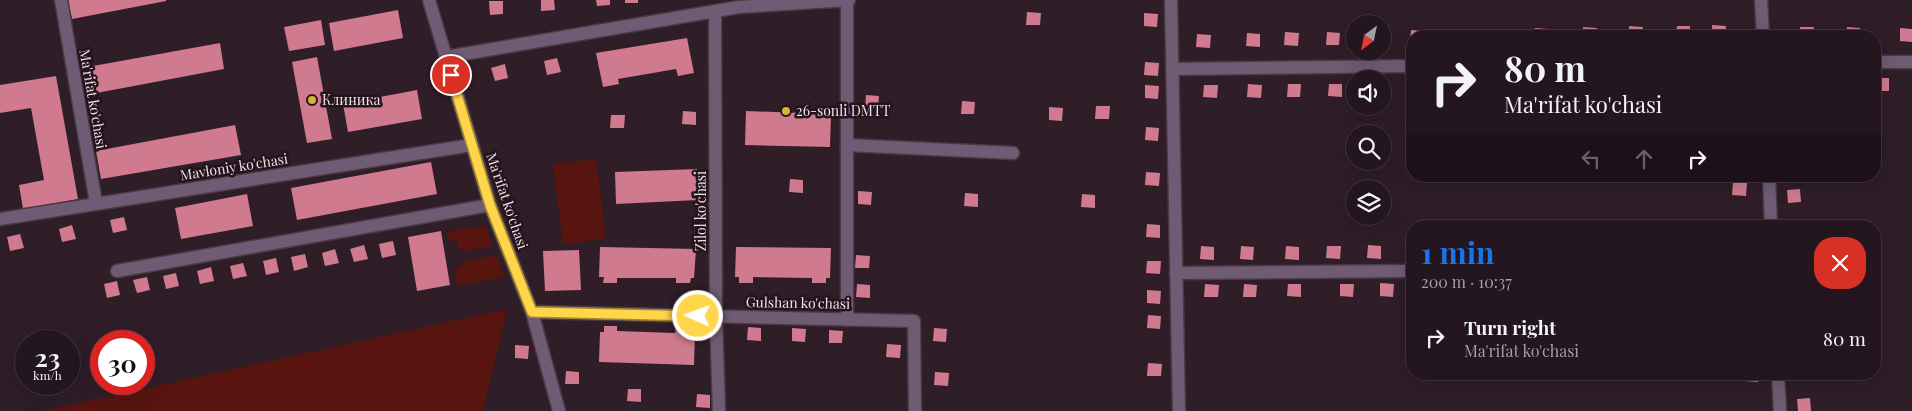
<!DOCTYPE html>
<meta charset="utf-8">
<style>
:root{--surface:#23161e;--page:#2f232b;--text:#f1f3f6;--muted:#a39fa4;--line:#40353c;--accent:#1a73e8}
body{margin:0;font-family:"Playfair Display",serif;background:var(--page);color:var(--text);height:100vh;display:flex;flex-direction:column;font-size:19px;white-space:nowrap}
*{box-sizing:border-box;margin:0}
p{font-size:16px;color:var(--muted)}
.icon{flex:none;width:28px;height:28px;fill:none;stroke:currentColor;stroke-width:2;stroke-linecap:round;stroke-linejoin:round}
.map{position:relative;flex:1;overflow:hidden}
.drawer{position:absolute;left:1406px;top:220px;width:475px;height:160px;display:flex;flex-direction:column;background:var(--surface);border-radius:20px;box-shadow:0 5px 20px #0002,0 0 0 1px var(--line)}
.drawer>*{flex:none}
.hud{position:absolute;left:1406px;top:30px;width:475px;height:152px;border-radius:20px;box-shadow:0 5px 20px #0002,0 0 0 1px var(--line);background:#23161e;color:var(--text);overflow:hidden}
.needle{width:32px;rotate:213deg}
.tools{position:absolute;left:1346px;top:15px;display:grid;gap:10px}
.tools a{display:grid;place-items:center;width:45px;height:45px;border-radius:50%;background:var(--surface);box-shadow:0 5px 20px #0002,0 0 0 1px var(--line);font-size:25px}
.speed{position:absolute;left:15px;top:330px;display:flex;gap:10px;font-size:25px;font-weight:700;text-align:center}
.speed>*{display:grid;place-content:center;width:65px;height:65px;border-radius:50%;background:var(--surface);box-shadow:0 5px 20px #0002,0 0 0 1px var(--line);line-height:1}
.speed small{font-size:12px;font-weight:400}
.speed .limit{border:8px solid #d22;background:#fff;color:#111}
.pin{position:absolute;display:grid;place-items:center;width:42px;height:42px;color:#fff;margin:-21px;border:2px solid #fff;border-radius:50%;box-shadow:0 1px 5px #0007}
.me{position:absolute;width:55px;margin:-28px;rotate:272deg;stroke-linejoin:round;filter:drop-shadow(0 0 4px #0008)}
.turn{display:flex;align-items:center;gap:18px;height:105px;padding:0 15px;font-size:22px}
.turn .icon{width:65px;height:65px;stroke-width:2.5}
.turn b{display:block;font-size:35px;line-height:42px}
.lanes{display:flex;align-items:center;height:48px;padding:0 15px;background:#0003;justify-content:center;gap:25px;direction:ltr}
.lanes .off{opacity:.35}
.round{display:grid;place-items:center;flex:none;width:52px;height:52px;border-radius:20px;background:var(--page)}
.head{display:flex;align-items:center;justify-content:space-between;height:85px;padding:0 15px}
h1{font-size:30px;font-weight:700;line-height:38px;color:var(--accent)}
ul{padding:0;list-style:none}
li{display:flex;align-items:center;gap:15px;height:65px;padding:0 15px}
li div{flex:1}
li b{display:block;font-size:19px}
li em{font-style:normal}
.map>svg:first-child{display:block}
.green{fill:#58150f}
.building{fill:#cf7a8e}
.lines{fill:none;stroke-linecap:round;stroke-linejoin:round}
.minor-casing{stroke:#4a3843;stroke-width:15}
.minor{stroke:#705b75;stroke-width:12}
.route-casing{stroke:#a68a30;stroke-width:12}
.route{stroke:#ffd54a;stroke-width:9}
.poi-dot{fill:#d0b736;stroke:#25131e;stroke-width:2}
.labels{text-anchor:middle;stroke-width:5;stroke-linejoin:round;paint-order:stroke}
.street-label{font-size:14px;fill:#ede0e8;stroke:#25131e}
.poi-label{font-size:14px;fill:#ede0e8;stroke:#25131e;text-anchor:start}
</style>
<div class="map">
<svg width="1912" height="411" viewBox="0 0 1912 411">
<rect width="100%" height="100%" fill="#2f1d28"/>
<g class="green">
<path d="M596,159L606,239L563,244L553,164Z"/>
<path d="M486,225L492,246L462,252L461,249L458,248L457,241L449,242L447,232Z"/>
<path d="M496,255L504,277L457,286L454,269L460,268L462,262Z"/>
<path d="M507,309L483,411H43L461,319Z"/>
</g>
<g class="building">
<path d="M68,0H166V1L72,19Z"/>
<path d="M541,0H554L555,10L541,11Z"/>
<path d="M596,0H610V5L597,6Z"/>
<rect x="625" y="0" width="13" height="3"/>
<path d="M489,1H503V14L490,15Z"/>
<path d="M398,10L403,38L334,51L329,23Z"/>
<path d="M1027,12L1041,13L1040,25H1026Z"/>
<path d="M1144,13L1158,14L1157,27L1144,26Z"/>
<path d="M321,20L325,45L289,51L284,27Z"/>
<path d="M1712,25L1726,26L1725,36H1712Z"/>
<path d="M1629,26L1643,27L1642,36H1629Z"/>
<path d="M1677,26H1690V36H1676Z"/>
<path d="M1583,27L1597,28L1596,36H1583Z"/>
<path d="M1800,27H1814L1813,36H1800Z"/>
<path d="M1847,27L1860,28V36H1846Z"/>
<path d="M1535,28L1548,29V36H1534Z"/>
<path d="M1900,28L1912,29V42L1900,41Z"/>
<path d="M1494,29L1507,30V36H1493Z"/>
<path d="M1411,30L1425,31L1424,36H1412V43H1410Z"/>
<path d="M1450,30H1463V36H1449Z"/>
<path d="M1285,32L1299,33L1298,46L1284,45Z"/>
<path d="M1327,32L1340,33L1339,45H1326Z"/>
<path d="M1247,33L1260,34V47L1246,46Z"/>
<path d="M1197,34L1211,35L1210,48L1196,47Z"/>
<path d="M687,38L694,73L678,76L676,69L618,79L619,84L603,87L596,53Z"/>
<path d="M220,43L224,69L86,95L82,68Z"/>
<path d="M317,57L332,139L307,143L292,62Z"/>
<path d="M557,58L561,72L547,75L544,61Z"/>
<path d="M1145,62L1159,63L1158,76L1144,75Z"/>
<path d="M505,64L508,78L495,81L491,68Z"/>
<path d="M56,76L78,199L23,209L19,185L44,180L31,108L0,113V85Z"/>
<rect x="1875" y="78" width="14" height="13"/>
<path d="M1248,84L1262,85L1261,98L1247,97Z"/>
<path d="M1288,84H1301L1300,97H1287Z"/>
<path d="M1329,84H1342V97L1328,96Z"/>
<path d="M1145,85L1159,86L1158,99L1145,98Z"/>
<path d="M1204,85H1218L1217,98L1203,97Z"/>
<path d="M417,90L422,119L348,132L343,104Z"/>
<path d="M866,95L879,96L878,109L865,108Z"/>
<path d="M962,101L975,102L974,114H961Z"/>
<path d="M1096,106H1110L1109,119H1095Z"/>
<path d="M1049,107L1063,108L1062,121L1049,120Z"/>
<path d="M683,111L696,112V125L682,124Z"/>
<path d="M746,111L831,114L830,147L745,145Z"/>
<path d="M611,115H625L624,128H610Z"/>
<path d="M235,125L241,155L101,179L96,151Z"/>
<path d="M1146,127L1159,128L1158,141L1145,140Z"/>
<path d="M431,162L437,194L297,220L291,188Z"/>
<path d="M697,169L698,200L616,204L615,172Z"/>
<path d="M1146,172L1160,173L1159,186L1145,185Z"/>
<path d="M790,179L803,180V193L789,192Z"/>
<path d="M1733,182L1747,183L1746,196L1732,195Z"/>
<path d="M1800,189L1801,202L1788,203L1787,190Z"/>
<path d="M858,191L872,192L871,205L858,204Z"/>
<path d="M965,193L978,194V207L964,206Z"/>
<path d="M247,194L253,226L181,239L175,208Z"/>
<path d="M1082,194L1095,195V208L1081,207Z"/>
<path d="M124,217L127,230L113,233L110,220Z"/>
<path d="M1147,224L1160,225V238L1146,237Z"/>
<path d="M72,225L76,239L62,242L59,229Z"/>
<path d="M441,231L450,285L417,291L408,237Z"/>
<path d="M20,234L24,248L10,251L7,237Z"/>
<path d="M393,241L396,255L382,258L379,244Z"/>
<path d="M364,245L368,259L354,262L350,249Z"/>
<path d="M1368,245L1381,246V259L1367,258Z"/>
<path d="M1201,246L1214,247V260L1200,259Z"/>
<path d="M1241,246L1254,247L1253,260L1240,259Z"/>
<path d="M1286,246L1299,247V260L1285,259Z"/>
<path d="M1327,246H1341L1340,259L1326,258Z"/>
<path d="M600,247L696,249L694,278H691L690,283H676V278H617V283H603L604,277H599Z"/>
<path d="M736,247L831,248L830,278H826V283H812V278L753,277V283H739V277H735Z"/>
<path d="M335,249L339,263L325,266L322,253Z"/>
<path d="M579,250L581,290L545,291L543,251Z"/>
<path d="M305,254L308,267L294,271L291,257Z"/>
<path d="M856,255L870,256L869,268H855Z"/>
<path d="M276,258L279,272L266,275L263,261Z"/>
<path d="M1147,261H1161L1160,274L1146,273Z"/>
<path d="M243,263L247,276L233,279L230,266Z"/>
<path d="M211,267L214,281L200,284L197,271Z"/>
<path d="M176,273L179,286L166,289L163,276Z"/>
<path d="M147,277L150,290L137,293L133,280Z"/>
<path d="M117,281L120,295L107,298L104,284Z"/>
<path d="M1380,283L1394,284L1393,297L1380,296Z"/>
<path d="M857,284L870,285V298L856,297Z"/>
<path d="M1205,284L1219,285L1218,297H1204Z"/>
<path d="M1244,284L1257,285L1256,297H1243Z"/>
<path d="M1288,284H1301V297L1287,296Z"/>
<path d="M1340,284H1354L1353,297L1340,296Z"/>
<path d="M1147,290L1161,291L1160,304L1147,303Z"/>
<path d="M1148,315L1161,316L1160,329L1147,328Z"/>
<path d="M604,326H617V331L675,333L676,328H690V333H695L694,365L599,362L600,332H604Z"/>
<path d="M748,327L761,328V341L747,340Z"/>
<path d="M792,328L806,329L805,342L792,341Z"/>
<path d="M934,328L947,329L946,342L933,341Z"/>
<path d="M829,330L843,331L842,343H829Z"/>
<path d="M887,344L901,345L900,358L886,357Z"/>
<path d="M515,345L529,346L528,359L515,358Z"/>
<path d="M1148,363L1162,364L1161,376H1147Z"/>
<path d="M566,371L579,372V384H565Z"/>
<path d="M935,372L949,373L948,386L934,385Z"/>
<path d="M1744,374H1758V382L1744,381Z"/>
<path d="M628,389H641V402L627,401Z"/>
<path d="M697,394L710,395V408L696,407Z"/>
<path d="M1810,398L1811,411H1798L1797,399Z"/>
</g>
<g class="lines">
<defs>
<g id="minor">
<path d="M61,0L96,203"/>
<path d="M429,0L490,205L532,312L559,411"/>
<path d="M847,0V320"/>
<path d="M1171,0L1179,411"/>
<path d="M1761,0L1763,36"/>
<path d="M715,11L716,317L719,411"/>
<path d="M446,57L739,7L849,0"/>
<path d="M1875,62H1912"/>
<path d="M1172,69L1412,66"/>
<path d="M847,145L1013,153"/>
<path d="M1769,176L1771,226"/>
<path d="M0,219L472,145"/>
<path d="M117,271L490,205"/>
<path d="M1176,273L1412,271"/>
<path d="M532,312L914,321L915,411"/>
<path d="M1778,374L1780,411"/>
</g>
</defs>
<use href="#minor" class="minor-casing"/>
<use href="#minor" class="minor"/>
</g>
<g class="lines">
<defs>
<path id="route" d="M451,75L490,205L532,312L698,316"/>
</defs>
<use href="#route" class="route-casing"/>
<use href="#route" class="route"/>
</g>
<g class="poi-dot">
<circle cx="312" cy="100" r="5"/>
<circle cx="786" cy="111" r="5"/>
</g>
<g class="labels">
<g class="street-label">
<text transform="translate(93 99) rotate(80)" y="5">Ma'rifat ko'chasi</text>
<text transform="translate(234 167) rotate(-9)" y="5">Mavloniy ko'chasi</text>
<text transform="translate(507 201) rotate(71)" y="5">Ma'rifat ko'chasi</text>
<text transform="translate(701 211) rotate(-90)" y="5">Zilol ko'chasi</text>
<text transform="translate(798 303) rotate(1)" y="5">Gulshan ko'chasi</text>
</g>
<g class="poi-label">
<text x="322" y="105">Клиника</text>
<text x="796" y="116">26-sonli DMTT</text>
</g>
</g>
</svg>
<div class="tools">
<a><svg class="needle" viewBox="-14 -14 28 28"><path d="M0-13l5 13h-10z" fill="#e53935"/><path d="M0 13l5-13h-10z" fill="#a39fa4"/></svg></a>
<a><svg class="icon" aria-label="sound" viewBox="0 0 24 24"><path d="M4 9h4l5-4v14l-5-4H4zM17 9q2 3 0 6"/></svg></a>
<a><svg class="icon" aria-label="search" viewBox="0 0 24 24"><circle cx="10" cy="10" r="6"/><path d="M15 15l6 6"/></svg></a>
<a><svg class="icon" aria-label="layers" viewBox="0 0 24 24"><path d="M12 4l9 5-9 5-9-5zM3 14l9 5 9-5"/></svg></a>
</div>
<div class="speed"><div>23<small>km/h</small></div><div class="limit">30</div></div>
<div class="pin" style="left:451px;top:75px;background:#d93025"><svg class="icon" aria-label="arrive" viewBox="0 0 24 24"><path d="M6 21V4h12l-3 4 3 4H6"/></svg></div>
<svg class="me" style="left:698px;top:316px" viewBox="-20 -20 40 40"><circle r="17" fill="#ffd54a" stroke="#fff" stroke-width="3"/><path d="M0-11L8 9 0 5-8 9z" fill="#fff"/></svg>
<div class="hud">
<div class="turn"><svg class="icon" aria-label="right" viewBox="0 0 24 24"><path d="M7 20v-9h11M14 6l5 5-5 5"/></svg><div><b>80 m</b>Ma'rifat ko'chasi</div></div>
<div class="lanes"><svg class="icon off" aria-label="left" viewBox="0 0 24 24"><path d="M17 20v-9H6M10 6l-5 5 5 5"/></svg><svg class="icon off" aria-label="ahead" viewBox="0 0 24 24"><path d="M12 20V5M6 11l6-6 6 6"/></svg><svg class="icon" aria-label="right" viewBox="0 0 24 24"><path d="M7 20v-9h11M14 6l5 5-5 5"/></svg></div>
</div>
<section class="drawer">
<div class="head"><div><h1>1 min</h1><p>200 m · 10:37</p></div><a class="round" style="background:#d93025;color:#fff"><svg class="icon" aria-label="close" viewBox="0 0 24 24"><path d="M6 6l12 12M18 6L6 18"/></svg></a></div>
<ul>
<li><svg class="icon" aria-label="right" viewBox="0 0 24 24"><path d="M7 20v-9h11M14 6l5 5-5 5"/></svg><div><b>Turn right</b><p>Ma'rifat ko'chasi</p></div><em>80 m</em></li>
</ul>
</section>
</div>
